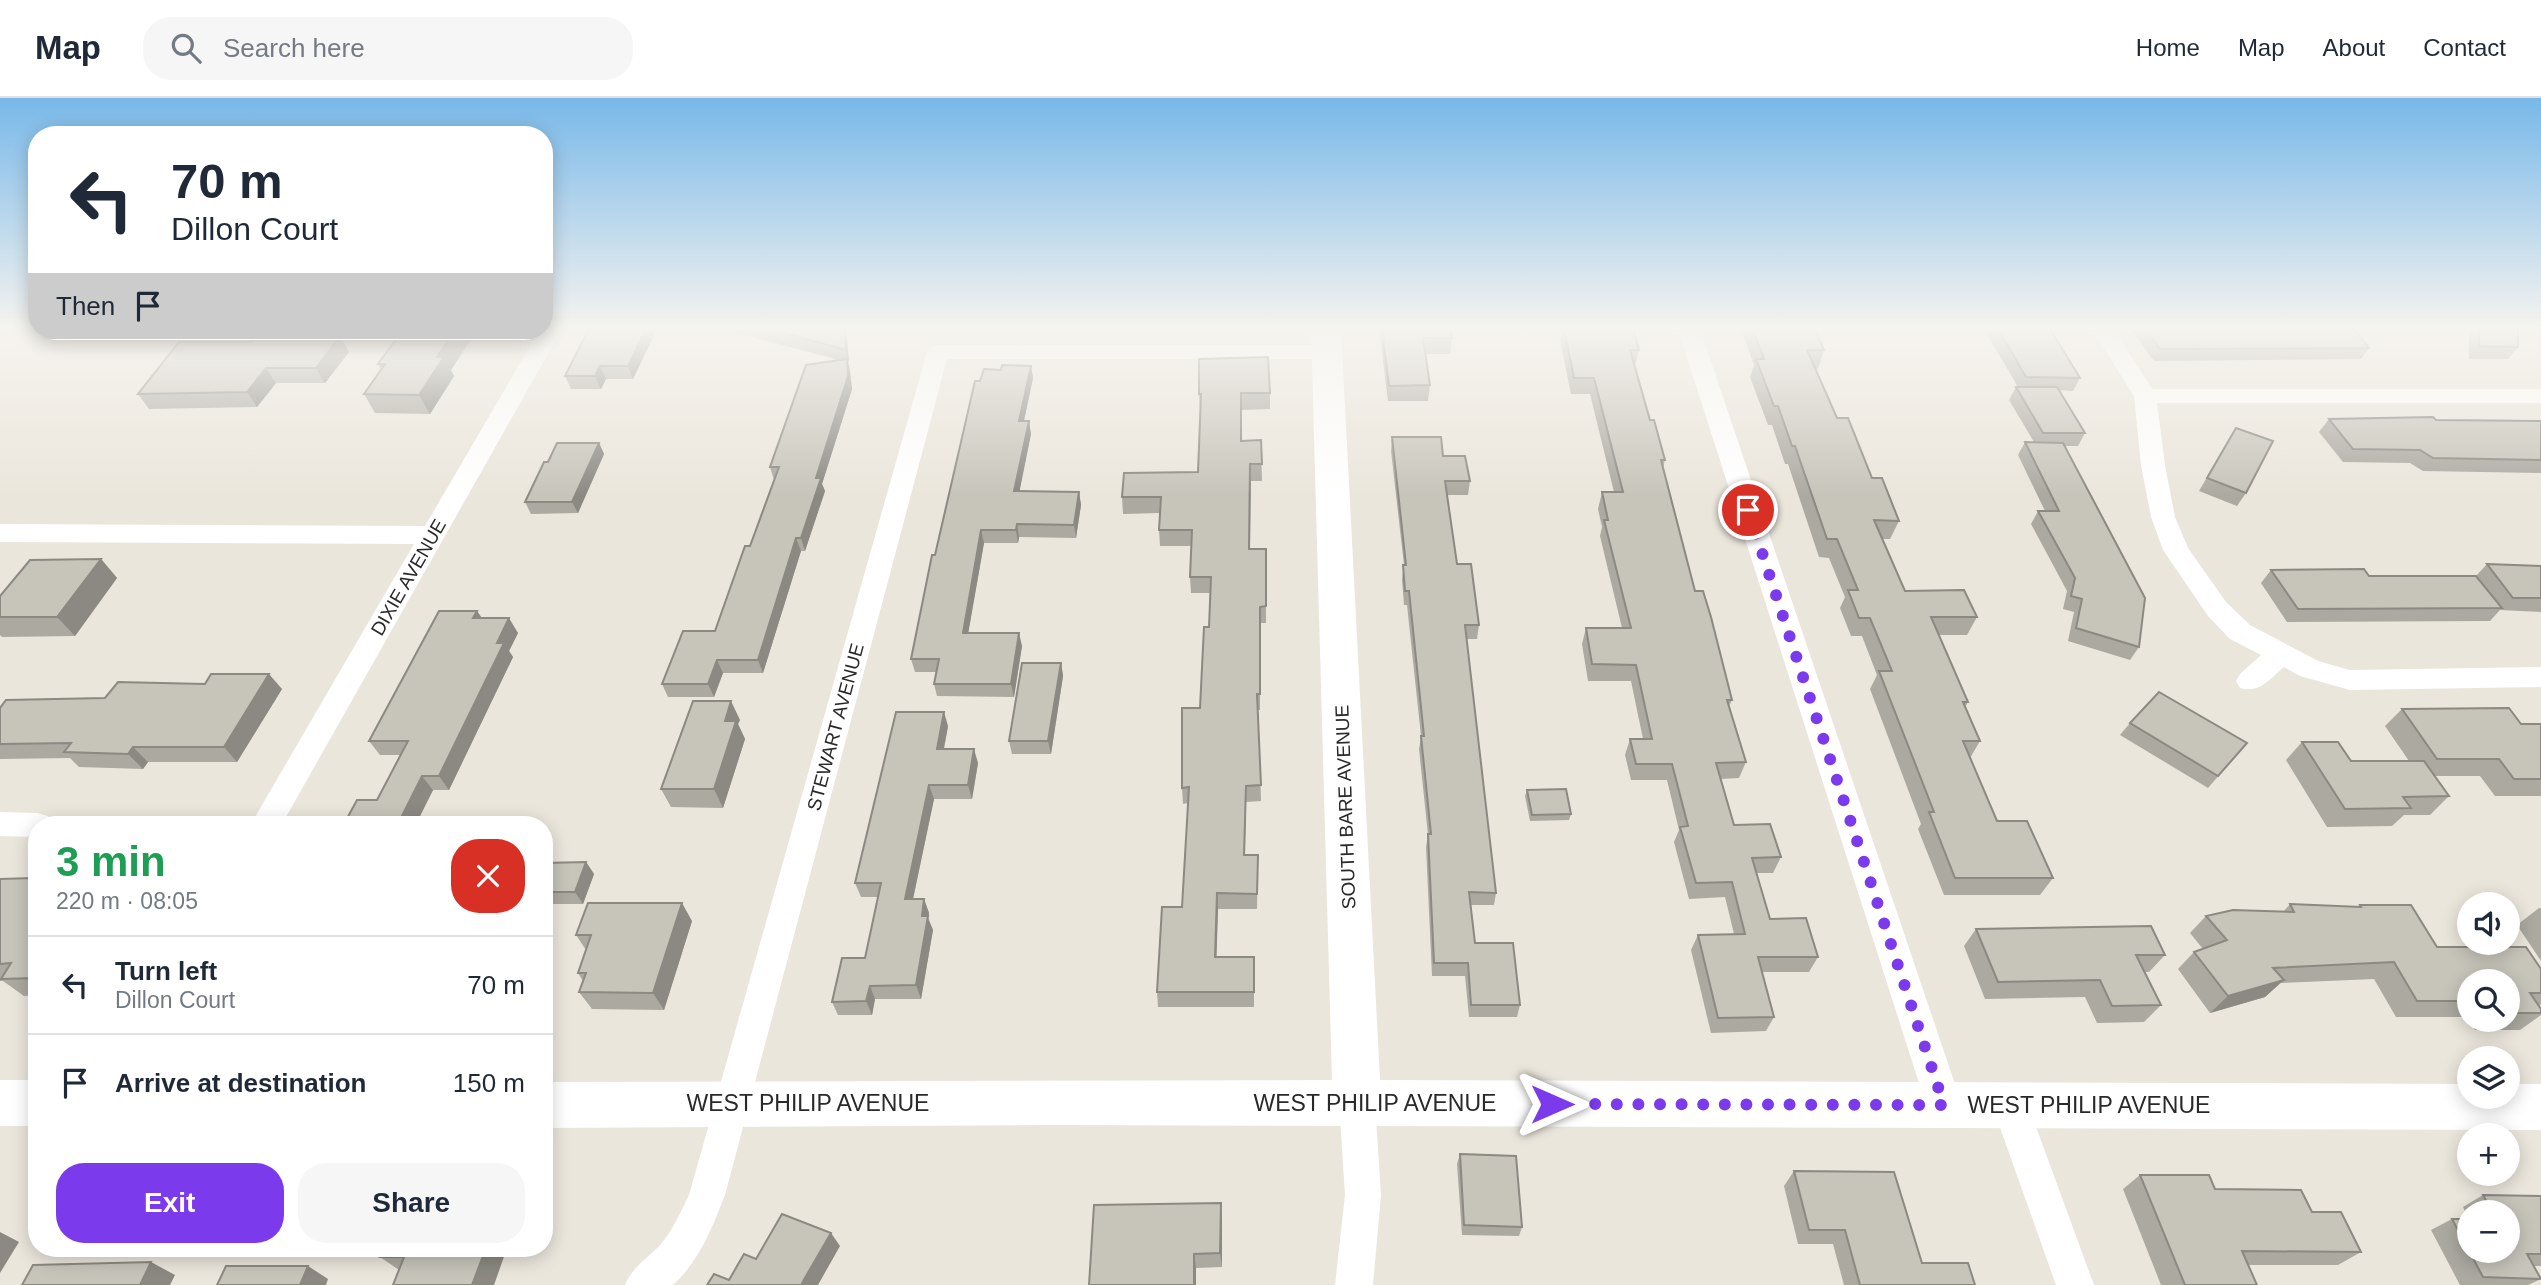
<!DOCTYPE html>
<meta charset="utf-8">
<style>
:root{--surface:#fff;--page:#f6f6f7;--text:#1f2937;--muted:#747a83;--line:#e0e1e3;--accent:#7c3aed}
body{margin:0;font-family:Helvetica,sans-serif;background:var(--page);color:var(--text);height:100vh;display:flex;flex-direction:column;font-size:26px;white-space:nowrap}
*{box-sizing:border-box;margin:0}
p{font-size:23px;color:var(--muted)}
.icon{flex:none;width:38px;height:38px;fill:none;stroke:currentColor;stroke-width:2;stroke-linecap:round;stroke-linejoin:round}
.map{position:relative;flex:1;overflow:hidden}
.panel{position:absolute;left:28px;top:718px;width:525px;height:441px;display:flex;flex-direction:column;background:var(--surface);border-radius:28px;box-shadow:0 4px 18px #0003}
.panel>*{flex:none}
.top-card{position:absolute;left:28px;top:28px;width:525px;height:214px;border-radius:28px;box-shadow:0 4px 18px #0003;background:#fff;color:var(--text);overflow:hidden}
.buttons{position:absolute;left:2457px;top:794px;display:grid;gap:14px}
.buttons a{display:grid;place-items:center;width:63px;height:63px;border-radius:50%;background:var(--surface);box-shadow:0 4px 18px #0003;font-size:35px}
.pin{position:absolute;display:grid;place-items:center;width:60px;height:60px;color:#fff;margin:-30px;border:4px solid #fff;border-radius:50%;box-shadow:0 2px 7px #0007}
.me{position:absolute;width:77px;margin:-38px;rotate:90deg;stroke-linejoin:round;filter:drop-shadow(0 0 5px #0008)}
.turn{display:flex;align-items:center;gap:24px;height:147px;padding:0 28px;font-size:32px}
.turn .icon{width:91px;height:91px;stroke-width:2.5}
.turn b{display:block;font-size:49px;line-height:60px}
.then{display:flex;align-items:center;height:66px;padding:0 28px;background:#0003;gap:14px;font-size:26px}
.round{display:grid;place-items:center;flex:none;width:74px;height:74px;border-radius:28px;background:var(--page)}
.head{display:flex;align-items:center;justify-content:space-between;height:119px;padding:0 28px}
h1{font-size:42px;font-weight:700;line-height:52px;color:#1e9e55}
.action{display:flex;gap:14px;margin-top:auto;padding:14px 28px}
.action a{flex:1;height:80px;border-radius:28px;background:var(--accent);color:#fff;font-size:28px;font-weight:700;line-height:80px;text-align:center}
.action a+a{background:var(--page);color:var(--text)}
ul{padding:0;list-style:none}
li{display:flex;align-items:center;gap:21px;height:98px;padding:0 28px;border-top:2px solid var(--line)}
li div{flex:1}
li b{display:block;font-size:26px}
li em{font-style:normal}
header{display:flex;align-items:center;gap:42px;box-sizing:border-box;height:98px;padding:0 35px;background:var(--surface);border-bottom:2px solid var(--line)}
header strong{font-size:33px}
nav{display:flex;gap:38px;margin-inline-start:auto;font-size:24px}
.search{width:490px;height:63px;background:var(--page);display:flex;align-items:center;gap:18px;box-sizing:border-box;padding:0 24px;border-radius:28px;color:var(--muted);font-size:26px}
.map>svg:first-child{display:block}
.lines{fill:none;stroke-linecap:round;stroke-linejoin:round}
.street{fill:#fff;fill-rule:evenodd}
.secondary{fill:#fff;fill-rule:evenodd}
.wall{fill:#aba9a0;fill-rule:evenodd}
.shaded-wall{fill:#8b8982}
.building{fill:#c7c4ba;stroke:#8b8982;stroke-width:2}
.route{stroke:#7c3aed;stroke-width:12;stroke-dasharray:0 21.6}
.labels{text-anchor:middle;stroke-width:5;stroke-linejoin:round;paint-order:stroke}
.street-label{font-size:19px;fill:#292929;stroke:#fff}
.near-street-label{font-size:23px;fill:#292929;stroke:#fff}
</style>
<header>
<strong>Map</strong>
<div class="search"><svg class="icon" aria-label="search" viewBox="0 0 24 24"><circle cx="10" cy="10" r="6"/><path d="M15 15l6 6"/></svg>Search here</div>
<nav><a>Home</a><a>Map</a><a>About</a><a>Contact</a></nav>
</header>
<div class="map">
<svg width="2541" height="1187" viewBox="0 0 2541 1187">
<rect width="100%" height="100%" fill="#ebe6dc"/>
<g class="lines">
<g class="street">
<path d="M562,231L282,726H251L414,446L0,444V426L425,428L539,233Z"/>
<path d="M1678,231H1700L1962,1007L1956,1019L1944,1024L1932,1019L1926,1007Z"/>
<path d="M2092,231H2114L2152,291H2541V305H2157L2165,367L2175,419L2188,450L2226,504L2250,527L2318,563L2350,572L2541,569V589L2350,592L2300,578L2284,569C2270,581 2259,596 2240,590L2236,583L2240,576L2261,557L2230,541L2208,518L2163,452L2151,419L2141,367L2134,298Z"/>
<path d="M938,247H1326L1334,249L1337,254L1334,259L1326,261H947L725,1097C712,1130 700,1162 673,1187H625C632,1169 648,1160 661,1146C673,1131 681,1114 689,1097L927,254L930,249Z"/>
<path d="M0,714L37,715L48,718L52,726H37V739L0,738Z"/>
<path d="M1357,988L1369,993L1375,1005L1381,1097L1373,1187H1335L1345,1097L1339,1005L1345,993Z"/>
<path d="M2010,990L2022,995L2028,1007L2094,1187H2056L1992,1007L1998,995Z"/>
</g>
<g class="secondary">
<path d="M1311,231H1341L1380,982L2469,986V999H2508V986H2541V1032L1051,1027L544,1030V984L1332,982Z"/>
<rect x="0" y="982" width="37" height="46"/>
</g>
</g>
<g class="wall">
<path d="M657,231L633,281H606L601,291H571L565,278Z"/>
<path d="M736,231H846L849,264H848L850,274L852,291L822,386L825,393L805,453H801L763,575H723L714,599H668L662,586L715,533L750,448L774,382L770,369L839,262L737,235Z"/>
<path d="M1379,231H1450L1452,240L1450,256H1425L1430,287L1428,303H1388Z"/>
<path d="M1562,231H1633L1639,252L1635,268L1650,322L1665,362L1663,370L1695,493L1732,602L1729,608L1746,664L1739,680L1720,681L1734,727L1781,759L1773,775H1756L1770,821L1818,859L1809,874H1762L1774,919L1766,933L1711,935L1691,852L1698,837L1734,836L1725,799L1689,801L1674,744L1679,732L1667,682H1631L1625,657L1630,641H1643L1631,583H1588L1582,546L1586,530H1622L1600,438L1602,429L1598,411L1602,394H1614L1590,296H1571L1560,242Z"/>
<path d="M1741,231H1815L1824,252L1818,271L1815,270L1837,320L1872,380L1899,423L1890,441H1882L1905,493L1977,519L1967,537H1939L1968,604L1965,609L1980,643L1970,660L1997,723L2053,780L2040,797H1944L1918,731L1921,726L1870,591L1877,577L1862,538H1851L1840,510L1845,499L1829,460L1819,459L1788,366H1785L1772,327H1768L1750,279L1754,267Z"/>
<path d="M1984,231H2052L2051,234L2080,280L2073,293L2059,292L2085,335L2078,348H2065L2139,549L2130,562L2068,543L2074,514L2063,511L2067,493L2031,426L2038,413H2045L2018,357L2025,344H2034L2009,302L2016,289H2018Z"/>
<path d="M2131,231H2354L2369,250L2361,261L2154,263Z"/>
<path d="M2469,231H2518V249L2508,261H2469Z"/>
<path d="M402,233H467L471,241L451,272L454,278L430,316L375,315L364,296L381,272L378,266Z"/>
<path d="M340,238L349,254L325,285H276L257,309L149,311L138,296L252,244Z"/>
<path d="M1031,268L1033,280L1024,323L1031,336L1019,393L1079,394L1081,407L1076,440L1019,439L1018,445H984L968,535L1022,548L1014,599L937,598L934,586L936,574H915L911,561L935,457L980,283Z"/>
<path d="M1270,295V311L1241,312V343L1261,342L1262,383H1251L1250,451H1266V525H1260V612H1258L1261,703L1246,704L1245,757H1258L1257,811H1218L1216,859H1254V909H1158L1157,894L1182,809L1188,705L1183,706L1182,690L1200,610L1209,529L1210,495H1191L1190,479L1192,448H1160L1159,432L1160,415L1123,416L1122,399L1198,374L1201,313H1200L1199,296Z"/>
<path d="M2329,321L2541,323V375L2423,373L2410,365L2343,364L2319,334Z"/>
<path d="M2236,330L2246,395L2237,408L2199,393Z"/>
<path d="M1392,339L1443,358L1470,383L1468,397H1447L1457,466L1479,527L1477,541H1467L1496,795L1494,807H1471L1475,845L1520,907L1517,919H1469L1465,878H1432L1426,749L1428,737L1419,651L1421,638L1407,507H1404L1402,481L1404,467L1391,353Z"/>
<path d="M599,345L604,356L578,415L531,416L525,404L548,364Z"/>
<path d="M101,461L117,480L75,538L2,539L0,537V498Z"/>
<path d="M2487,466L2541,468V514L2500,512L2490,523L2287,524L2261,485L2271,472L2369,478H2476Z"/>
<path d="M477,513L482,520L518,535L509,553L513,559L449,692H433L416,726H344L377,702L400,657H380L369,643Z"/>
<path d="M1061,565L1063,578L1051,656H1012L1009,643Z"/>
<path d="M282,591L237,664H148L143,671L79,669L70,660L0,661V610L105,600Z"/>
<path d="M2402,611L2521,626H2541V698H2495L2480,678H2435L2449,698L2430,717H2404L2392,728L2327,729L2286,662L2302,644L2351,663H2409L2385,628Z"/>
<path d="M740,622L738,626L745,641L723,710L671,709L661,691Z"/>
<path d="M2130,625L2247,645L2208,690L2120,637Z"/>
<path d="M948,628L944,651L978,665L972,701H934L913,801H924L929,815L928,820L933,832L921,901H875L872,917H838L832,904L865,860L878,799H861L855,785Z"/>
<path d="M1527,692L1571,716L1569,722L1530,723L1525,698Z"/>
<path d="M586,764L594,776L583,806H544V765Z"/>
<path d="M33,780L37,783V897L24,898L3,883H0V781Z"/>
<path d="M2290,806L2358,809L2360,807L2437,849L2541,871V906L2539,908L2541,911V917L2520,932H2475L2467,919H2396L2374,881L2280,885L2265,899L2210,915L2178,871L2194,854L2203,851L2190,835L2206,818L2284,813ZM2469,884H2508V922H2469Z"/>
<path d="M2539,810H2541V863L2517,827Z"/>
<path d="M692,823L664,912L592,911L579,894L583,883L578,875L586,852L576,837Z"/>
<path d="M1976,831L2165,857L2149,874H2144L2161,907L2144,924L2097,925L2085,899L1985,901L1964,848Z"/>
<path d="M1460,1056L1522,1129L1519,1138L1462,1137L1457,1066Z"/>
<path d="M1794,1073L1922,1165L1975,1187H1844L1833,1146H1798L1784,1088Z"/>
<path d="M2140,1077L2215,1091L2312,1114L2361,1154L2338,1167H2248L2257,1187H2161L2123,1091Z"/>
<path d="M2483,1097L2541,1098V1168H2534L2541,1181L2528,1187H2460L2431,1132L2452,1121H2469L2463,1109ZM2469,1115H2508L2469,1153Z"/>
<path d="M1221,1105L1222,1169L1196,1170L1089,1187Z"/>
<path d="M384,1150H541L540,1153H506L399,1172L380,1159Z"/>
</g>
<g class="shaded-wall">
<path d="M646,231H657L633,281L628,268Z"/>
<path d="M844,231H846L849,264L846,252Z"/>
<path d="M454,233H467L471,241L451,272L454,278L430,316L419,297L437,259Z"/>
<path d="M340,238L349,254L325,285L316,270Z"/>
<path d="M847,261L850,274L852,291L822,386L825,393L805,453L801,440Z"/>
<path d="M600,268L606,281L601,291L595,278Z"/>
<path d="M1031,268L1033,280L1021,336L1019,323Z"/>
<path d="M266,270L276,285L257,309L247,294Z"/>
<path d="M1029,323L1031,336L1017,406L1014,393Z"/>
<path d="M599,345L604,356L578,415L572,404Z"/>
<path d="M1079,394L1081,407L1076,440L1074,427Z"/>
<path d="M1017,426L1019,439L1018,445L1016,432Z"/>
<path d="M981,432L984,445L966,548L963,535Z"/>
<path d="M796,440L801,453L763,575L758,562Z"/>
<path d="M101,461L117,480L75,538L57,519Z"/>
<path d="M477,513L486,527L473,520Z"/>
<path d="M509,520L518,535L509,553L513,559L449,692L439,678Z"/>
<path d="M1019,535L1022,548L1014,599L1011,586Z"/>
<path d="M717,562L723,575L714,599L708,586Z"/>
<path d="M1061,565L1063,578L1051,656L1048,643Z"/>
<path d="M269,576L282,591L237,664L224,649Z"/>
<path d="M731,603L740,622L738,626L745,641L723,710L714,691L725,623Z"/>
<path d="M944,614L948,628L941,665L937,651Z"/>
<path d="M133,649L148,664L143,671L128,656Z"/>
<path d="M974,651L978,665L972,701L968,687Z"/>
<path d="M422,678L433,692L416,726H398Z"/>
<path d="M929,687L934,701L910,815L905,801Z"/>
<path d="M1246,688V704L1244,773V757Z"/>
<path d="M586,764L594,776L583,806L575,794Z"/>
<path d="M1217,795L1218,811L1216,874L1215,859Z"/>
<path d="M924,801L929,815L928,820L933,832L921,901L916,887L922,818Z"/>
<path d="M682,805L692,823L664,912L653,895Z"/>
<path d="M2284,882L2265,899L2210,915L2228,898Z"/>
<path d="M870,888L875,901L872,917L866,903Z"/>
<path d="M1221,1105L1222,1119V1169L1220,1155Z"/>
<path d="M544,1106L553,1114L544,1140Z"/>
<path d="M0,1134L19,1144L0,1175Z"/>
<path d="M831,1135L840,1148L818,1187H803L802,1185Z"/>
<path d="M486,1150H502L506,1153L494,1187H472Z"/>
<path d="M1194,1156L1196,1170V1187H1194Z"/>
<path d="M151,1164L175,1177L170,1187H140Z"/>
<path d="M308,1168L328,1181L326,1187H300Z"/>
</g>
<g class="building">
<path d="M589,231H646L628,268H600L595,278H565Z"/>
<path d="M769,231H844L846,252Z"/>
<path d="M1382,231H1450L1452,240H1423L1430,287L1389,288Z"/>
<path d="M1564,231H1633L1639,252H1630L1650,322H1654L1665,362H1661L1695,493H1703L1711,519L1732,602H1727L1746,664L1716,665L1734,727L1770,726L1781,759L1752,760L1770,821L1806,820L1818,859H1758L1774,919L1718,920L1698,837L1745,836L1732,784L1696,785L1680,729L1688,728L1672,666H1636L1630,641H1652L1636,567L1592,566L1586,530H1631L1604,422H1608L1602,394H1623L1594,280H1574Z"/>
<path d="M1753,231H1815L1824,252H1807L1837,320H1848L1872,380H1882L1899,423L1874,422L1905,493L1964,492L1977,519H1931L1968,604H1963L1980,643H1963L1997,723H2027L2053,780H1955L1929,714H1934L1879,573H1892L1870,520H1859L1848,492H1858L1837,441H1827L1795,348H1792L1778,308H1774L1756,261H1764Z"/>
<path d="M1998,231H2050L2080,280L2026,279Z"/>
<path d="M2146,231H2354L2369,250L2160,251Z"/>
<path d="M2479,231H2518V249L2479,248Z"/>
<path d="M402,233H454L437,259H444L419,297L364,296L385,266H378Z"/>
<path d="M340,238L316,270H266L247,294L138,296L179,244H252L254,241Z"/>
<path d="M1268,259L1270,295H1241V343L1261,342L1262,366H1250L1249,451H1266V508L1260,509V596H1257L1261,687L1246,688L1244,757H1258L1257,796L1217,795L1215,859H1254V894H1157L1162,809H1182L1189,689L1182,690V610H1200L1204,529H1209L1211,479H1190L1192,432H1159L1161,399H1122L1124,375L1198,374L1201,296H1199V261Z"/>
<path d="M847,261L848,278L816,380H821L801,440H796L758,562H717L708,586H662L683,533H715L745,448H750L779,369H770L806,267Z"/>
<path d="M1002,267L1031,268L1019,323H1029L1014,393L1079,394L1074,427L1017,426L1016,432H981L963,535H1019L1011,586H934L939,561H911L932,457H935L975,283H980L984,271L1001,272Z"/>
<path d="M2016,289H2057L2085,335H2043Z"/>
<path d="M2433,319L2436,322L2541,323V362L2433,360L2420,352L2353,351L2329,321Z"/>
<path d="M2236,330L2273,343L2246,395L2207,380Z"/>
<path d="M1392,339H1441L1443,358H1465L1470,383H1445L1457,466H1471L1479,527H1465L1496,795L1469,794L1475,845H1513L1520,907H1471L1468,865H1434L1428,736H1431L1421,638H1424L1409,493H1405L1403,467H1406Z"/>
<path d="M2025,344L2063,345L2145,500L2139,549L2076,530L2082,501L2071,498L2075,480L2038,413H2059Z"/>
<path d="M557,345H599L572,404H525L544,364H548Z"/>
<path d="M101,461L57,519H0V498L30,462Z"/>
<path d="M2487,466L2541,468V500H2513Z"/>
<path d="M2364,471L2369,478H2476L2502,510L2298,511L2271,472Z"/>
<path d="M439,513H477L473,520H509L497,545H504L439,678H422L398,726H344L357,702H377L408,643H369Z"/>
<path d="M1022,565H1061L1048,643H1009Z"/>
<path d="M211,576H269L224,649H133L128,656L64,654L71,645L0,646V610L6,602L105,600L118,584L205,586Z"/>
<path d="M2159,594L2247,645L2218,678L2130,625Z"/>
<path d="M693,603H731L725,623H736L714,691H661Z"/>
<path d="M2509,610L2521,626H2541V681H2514L2499,661H2437L2402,611Z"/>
<path d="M896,614H944L937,651H974L968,687H929L905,801H924L922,818H928L916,887L870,888L866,903L832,904L842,860H865L881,785H855Z"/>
<path d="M2302,644H2338L2351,663H2424L2449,698L2403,699L2411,710L2345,711Z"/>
<path d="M1566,691L1571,716L1532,717L1527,692Z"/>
<path d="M586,764L575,794H544V765Z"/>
<path d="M33,780L31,785H37V880L1,881L11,865L0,866V781Z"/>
<path d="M588,805H682L653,895L579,894L586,875H578L591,837H576Z"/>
<path d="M2290,806L2361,809L2360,807H2411L2437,849H2526L2541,871V895H2530L2541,911V915H2508V884H2469V903H2417L2394,864L2273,870L2284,882L2228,898L2194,854L2227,842L2206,818L2233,812L2294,814Z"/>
<path d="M2151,828L2165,857H2136L2161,907L2112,908L2100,882L1998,884L1976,831Z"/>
<path d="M1460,1056L1516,1058L1522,1129L1464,1127Z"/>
<path d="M1794,1073L1894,1074L1922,1165H1968L1975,1187H1860L1845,1132H1809Z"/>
<path d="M2140,1077H2209L2215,1091L2301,1092L2312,1114H2341L2361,1154L2242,1153L2257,1187H2185Z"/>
<path d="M2483,1097L2541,1098V1156H2527L2541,1181L2483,1179L2452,1121H2469V1153H2508V1115H2493Z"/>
<path d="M1221,1105L1220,1155L1194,1156V1187H1089L1094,1107Z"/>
<path d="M782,1116L831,1135L802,1185L806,1187H707L714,1176L729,1182L744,1156L756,1161Z"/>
<path d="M384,1150H486L472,1187H393L404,1159H380Z"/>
<path d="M151,1164L140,1187H22L33,1167Z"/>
<path d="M226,1168H308L300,1187H217Z"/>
</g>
<linearGradient id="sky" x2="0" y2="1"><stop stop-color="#78b8e9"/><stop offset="0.58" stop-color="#f6f4ef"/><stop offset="1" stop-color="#f6f4ef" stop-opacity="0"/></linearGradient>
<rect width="2541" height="398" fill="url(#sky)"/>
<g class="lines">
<path class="route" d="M1552,1006L1944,1007L1748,412"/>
</g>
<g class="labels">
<g class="street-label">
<text transform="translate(408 479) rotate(-60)" y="7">DIXIE AVENUE</text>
<text transform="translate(835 629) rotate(-75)" y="7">STEWART AVENUE</text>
<text transform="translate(1345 709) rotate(-92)" y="7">SOUTH BARE AVENUE</text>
</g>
<g class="near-street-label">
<text x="808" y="1013">WEST PHILIP AVENUE</text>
<text x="1375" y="1013">WEST PHILIP AVENUE</text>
<text x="2089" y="1015">WEST PHILIP AVENUE</text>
</g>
</g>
</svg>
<div class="buttons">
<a><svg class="icon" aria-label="sound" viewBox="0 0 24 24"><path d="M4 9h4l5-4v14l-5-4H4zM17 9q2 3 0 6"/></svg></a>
<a><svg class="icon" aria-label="search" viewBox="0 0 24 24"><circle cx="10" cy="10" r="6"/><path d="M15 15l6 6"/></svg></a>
<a><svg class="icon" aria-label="layers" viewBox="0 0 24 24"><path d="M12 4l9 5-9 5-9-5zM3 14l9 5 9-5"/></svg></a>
<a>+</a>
<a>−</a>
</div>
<div class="pin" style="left:1748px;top:412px;background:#d93025"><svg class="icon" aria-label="arrive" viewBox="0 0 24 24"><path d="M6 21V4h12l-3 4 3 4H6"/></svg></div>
<svg class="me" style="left:1552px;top:1006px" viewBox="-20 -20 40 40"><path d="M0-17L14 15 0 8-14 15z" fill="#7c3aed" stroke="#fff" stroke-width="4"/></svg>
<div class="top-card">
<div class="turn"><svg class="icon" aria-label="left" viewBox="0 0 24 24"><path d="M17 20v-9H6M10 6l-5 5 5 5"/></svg><div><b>70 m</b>Dillon Court</div></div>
<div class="then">Then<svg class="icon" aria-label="arrive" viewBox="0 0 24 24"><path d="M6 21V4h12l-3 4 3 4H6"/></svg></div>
</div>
<section class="panel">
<div class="head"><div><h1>3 min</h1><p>220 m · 08:05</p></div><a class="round" style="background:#d93025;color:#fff"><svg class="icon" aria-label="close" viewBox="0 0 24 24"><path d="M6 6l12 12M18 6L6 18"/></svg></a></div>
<ul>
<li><svg class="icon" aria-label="left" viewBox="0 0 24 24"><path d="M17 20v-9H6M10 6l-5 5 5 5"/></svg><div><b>Turn left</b><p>Dillon Court</p></div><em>70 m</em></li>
<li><svg class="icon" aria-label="arrive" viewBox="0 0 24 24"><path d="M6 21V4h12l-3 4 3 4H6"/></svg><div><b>Arrive at destination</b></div><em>150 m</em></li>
</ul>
<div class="action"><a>Exit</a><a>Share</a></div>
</section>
</div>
